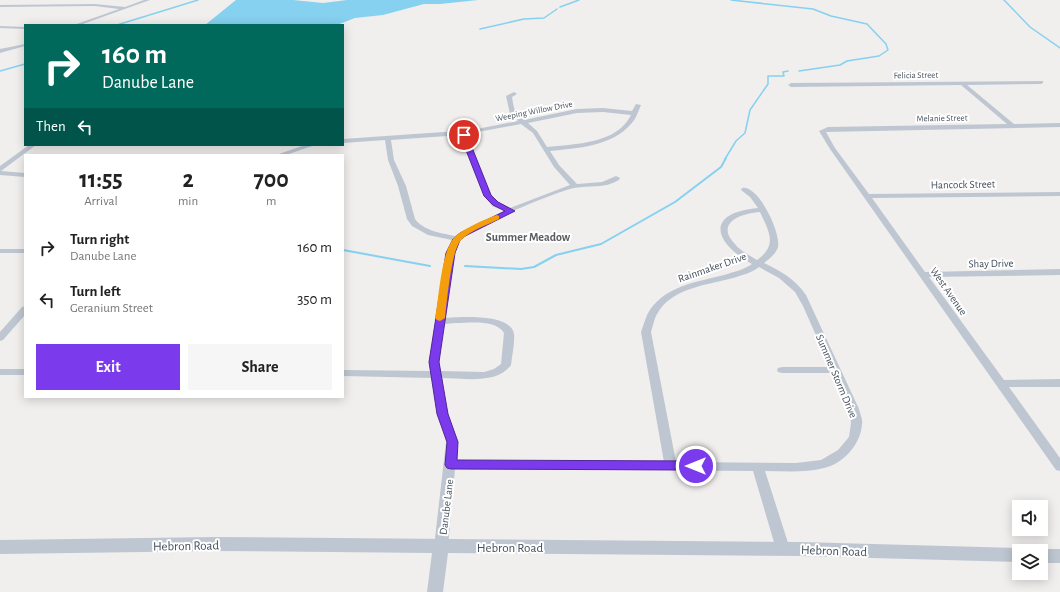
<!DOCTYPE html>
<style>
:root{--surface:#fff;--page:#f6f6f6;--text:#222;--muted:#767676;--accent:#7c3aed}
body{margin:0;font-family:"Alegreya Sans",sans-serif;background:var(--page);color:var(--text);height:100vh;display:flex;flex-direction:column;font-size:15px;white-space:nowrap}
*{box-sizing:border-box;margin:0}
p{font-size:13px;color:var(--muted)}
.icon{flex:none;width:22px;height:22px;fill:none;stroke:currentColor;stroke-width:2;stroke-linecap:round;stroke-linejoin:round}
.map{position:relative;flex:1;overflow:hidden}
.details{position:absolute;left:24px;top:154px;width:320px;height:244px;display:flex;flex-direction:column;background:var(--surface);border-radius:0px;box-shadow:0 2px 10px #0003}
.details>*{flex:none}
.banner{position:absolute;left:24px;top:24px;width:320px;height:122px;border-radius:0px;box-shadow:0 2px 10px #0003;background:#00695c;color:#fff;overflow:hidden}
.fabs{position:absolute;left:1012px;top:500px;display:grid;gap:8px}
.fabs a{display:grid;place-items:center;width:36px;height:36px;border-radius:0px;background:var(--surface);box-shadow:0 2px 10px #0003;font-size:20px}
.pin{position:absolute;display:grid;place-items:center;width:34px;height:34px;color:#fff;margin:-17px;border:2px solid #fff;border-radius:50%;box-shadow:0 1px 4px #0007}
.me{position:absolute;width:44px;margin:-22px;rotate:270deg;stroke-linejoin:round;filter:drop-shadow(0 0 3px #0008)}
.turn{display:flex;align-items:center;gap:14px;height:84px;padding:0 12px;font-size:18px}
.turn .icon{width:52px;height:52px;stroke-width:2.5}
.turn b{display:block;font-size:28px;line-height:34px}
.then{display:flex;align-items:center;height:38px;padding:0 12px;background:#0003;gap:8px;font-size:15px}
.eta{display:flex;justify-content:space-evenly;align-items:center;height:68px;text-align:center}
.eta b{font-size:24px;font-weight:600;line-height:28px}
.primary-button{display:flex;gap:8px;margin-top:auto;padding:8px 12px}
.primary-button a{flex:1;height:46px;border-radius:0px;background:var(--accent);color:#fff;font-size:16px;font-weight:600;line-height:46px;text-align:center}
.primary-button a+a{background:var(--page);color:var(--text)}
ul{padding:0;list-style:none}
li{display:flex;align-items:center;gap:12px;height:52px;padding:0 12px}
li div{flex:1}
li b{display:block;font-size:15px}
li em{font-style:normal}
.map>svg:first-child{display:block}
.water{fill:#85d1ef}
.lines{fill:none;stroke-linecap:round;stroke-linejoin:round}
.stream-far1{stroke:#85d1ef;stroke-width:1.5}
.stream{stroke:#85d1ef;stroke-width:2}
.minor{fill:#bec7d1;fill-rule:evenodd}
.tertiary{fill:#bec7d1;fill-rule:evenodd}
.route{fill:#7c3aed;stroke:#51269a}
.slow{fill:#f59e0b}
.labels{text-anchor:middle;stroke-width:4;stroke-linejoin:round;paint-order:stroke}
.far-street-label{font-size:9px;fill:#45505c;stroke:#fff}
.street-label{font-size:11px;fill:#45505c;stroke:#fff}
.neighbourhood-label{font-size:12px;font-weight:bold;fill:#5a5e63;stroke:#fff}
.near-street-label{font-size:13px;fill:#45505c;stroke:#fff}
</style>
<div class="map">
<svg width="1060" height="592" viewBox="0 0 1060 592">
<rect width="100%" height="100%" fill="#f1eeee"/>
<path class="water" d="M236,0H293L323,3L347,0H478L440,4H424L383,15L355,18L337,25H205Z"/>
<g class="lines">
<g class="stream-far1">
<path d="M731,0L813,9L831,16L867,24L886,44L888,50L879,56L847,61L840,65L799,71"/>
<path d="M1004,0L1030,27L1060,48"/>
<path d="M560,7L579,0"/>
<path d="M117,25L198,0"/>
<path d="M480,29L524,19L544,18L557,9"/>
<path d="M0,71L25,64"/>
<path d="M725,159L736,141L745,133L750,110L768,84V76H784L783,72L788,71"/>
</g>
<g class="stream">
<path d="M343,250L430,266"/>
<path d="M465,266L521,269L534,267L556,255L601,244L675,202L721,167L726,158"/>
</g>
<g class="minor">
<path d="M144,0H150L80,25H74L119,9L95,6L0,7V5L95,4L125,7Z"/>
<path d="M0,26L25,27V29L0,28Z"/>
<path d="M25,44V46L0,53V49Z"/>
<path d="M1043,81V83L1041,84L967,85L1014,124L1060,123V127L826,132L835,148L869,194L1060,192V196L872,198L925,272L1060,269V275L929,277L1004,380L1060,379V387H1009L1060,458V471L1056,470L830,149L819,131L828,127L1007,124L961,85L791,87L788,85L791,83Z"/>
<path d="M514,92L517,94L512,97C514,109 514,112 524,120L577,109L603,108L632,111L636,104L641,105C638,112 636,119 631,124C611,147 577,148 550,151L559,165L577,184L602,182L616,176L620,178L619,180C604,189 589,185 574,188C555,192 467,228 459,243C450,259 448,298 445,318C460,317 511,313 514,334C515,343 512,355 511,365C497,385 463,378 442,378L448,414L458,442L456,461L664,462L641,332C643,326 645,320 647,315C662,286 697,282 724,275C733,272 744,270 752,264C714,243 704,213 758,208L750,197L741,190L742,188C759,185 781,233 778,247C776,254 769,259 764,263C781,271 795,279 806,295L859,409C860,414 863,419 862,424C861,444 843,464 824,468C805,473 784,471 765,471L790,549L788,553L783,555L778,553L776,549L753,471L455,469L448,547L446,551L441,553L436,551L434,547L446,442L438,414L432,378L343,376V370L430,371L429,362L446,253L452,240L428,235L412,226L407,219L398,186L388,160L385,140L343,143V139L472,130L518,121L510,114L506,96ZM603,112L631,115C617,144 575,144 547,147L537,131L528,123L577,113ZM521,124L533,133L554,167L570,185L510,208L498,202L491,195L467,134ZM461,135L484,196L492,206L504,211L474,225L455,236C441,233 424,231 415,219L406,186L394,160L391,140ZM760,212C769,232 778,245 757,260C749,255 740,251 734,243C715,222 743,213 760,212ZM759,267L779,278L795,292L803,306L830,367H782L778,368L777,370L778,372L782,373H833L849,409L851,423L849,437L838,450L821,460L796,463L676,462L651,332C653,326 654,319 657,314C671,288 707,285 733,278C742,275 752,273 759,267ZM456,323C470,323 496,319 504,333L501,364L494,369L484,372L441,371L439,362L444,324Z"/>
<path d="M29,145H36L1,171L25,173V177L0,175V166Z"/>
<path d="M305,145H315L286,155H276Z"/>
<rect x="0" y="249" width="25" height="4"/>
<path d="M25,306V315L3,340L0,341V332L22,307Z"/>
<rect x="0" y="369" width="25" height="6"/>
</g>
<g class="tertiary">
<path d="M216,537L800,542L1019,548L1025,551H1019V562L800,556L448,553L443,592H427L432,553L216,551L0,554V540Z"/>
<path d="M1041,549H1060V563H1041V551H1036Z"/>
</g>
</g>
<path class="route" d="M464,133L467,135L491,195L498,202L515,211L465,236L460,240L455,253L439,362L448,414L458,442L457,460L696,461L701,463L702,466L701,469L696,470L451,469L447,468L445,465L447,442L437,414L429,362L446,253L453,239L460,233L505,211L493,205L484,196L460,135Z"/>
<path class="slow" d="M497,215L499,216V219C489,224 469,231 461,240C451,251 447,301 445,318L440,321L437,320L435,318C439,297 441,255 453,239C458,231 487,218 497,215Z"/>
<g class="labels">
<g class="far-street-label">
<text transform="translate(916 75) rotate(-1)" y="3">Felicia Street</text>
<text transform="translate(534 111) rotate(-11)" y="3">Weeping Willow Drive</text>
<text transform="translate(942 118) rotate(-1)" y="3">Melanie Street</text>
</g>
<g class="street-label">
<text transform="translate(963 184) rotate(-1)" y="4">Hancock Street</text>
<text transform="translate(991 263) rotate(-1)" y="4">Shay Drive</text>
<text transform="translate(712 267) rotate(-19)" y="4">Rainmaker Drive</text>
<text transform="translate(949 291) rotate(55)" y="4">West Avenue</text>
<text transform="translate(837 376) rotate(67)" y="4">Summer Storm Drive</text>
<text transform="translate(446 507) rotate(-83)" y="4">Danube Lane</text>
</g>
<g class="neighbourhood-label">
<text x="528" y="241">Summer Meadow</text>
</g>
<g class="near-street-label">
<text transform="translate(186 545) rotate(-1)" y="5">Hebron Road</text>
<text x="510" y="552">Hebron Road</text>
<text transform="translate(834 550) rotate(2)" y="5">Hebron Road</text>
</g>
</g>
</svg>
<div class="fabs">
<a><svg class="icon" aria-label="sound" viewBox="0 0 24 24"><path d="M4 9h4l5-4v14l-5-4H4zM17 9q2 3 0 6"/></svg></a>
<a><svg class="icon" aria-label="layers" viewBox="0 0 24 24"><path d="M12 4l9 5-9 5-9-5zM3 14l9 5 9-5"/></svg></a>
</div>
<div class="pin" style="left:464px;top:135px;background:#d93025"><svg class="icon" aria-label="arrive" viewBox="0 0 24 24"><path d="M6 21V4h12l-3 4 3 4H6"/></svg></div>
<svg class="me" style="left:696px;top:466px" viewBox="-20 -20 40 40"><circle r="17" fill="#7c3aed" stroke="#fff" stroke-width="3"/><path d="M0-11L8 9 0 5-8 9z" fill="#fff"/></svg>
<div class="banner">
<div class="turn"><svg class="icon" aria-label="right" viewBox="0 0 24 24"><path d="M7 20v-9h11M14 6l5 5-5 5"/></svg><div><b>160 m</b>Danube Lane</div></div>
<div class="then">Then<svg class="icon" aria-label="left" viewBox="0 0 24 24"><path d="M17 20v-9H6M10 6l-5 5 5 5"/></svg></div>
</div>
<section class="details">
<div class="eta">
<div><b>11:55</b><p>Arrival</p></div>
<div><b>2</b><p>min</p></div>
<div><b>700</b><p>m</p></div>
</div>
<ul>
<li><svg class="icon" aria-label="right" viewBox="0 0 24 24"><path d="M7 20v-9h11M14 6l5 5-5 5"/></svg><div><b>Turn right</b><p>Danube Lane</p></div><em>160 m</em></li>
<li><svg class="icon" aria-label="left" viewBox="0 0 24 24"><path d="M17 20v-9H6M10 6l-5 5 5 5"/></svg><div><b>Turn left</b><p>Geranium Street</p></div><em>350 m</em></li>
</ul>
<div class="primary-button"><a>Exit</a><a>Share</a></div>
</section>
</div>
